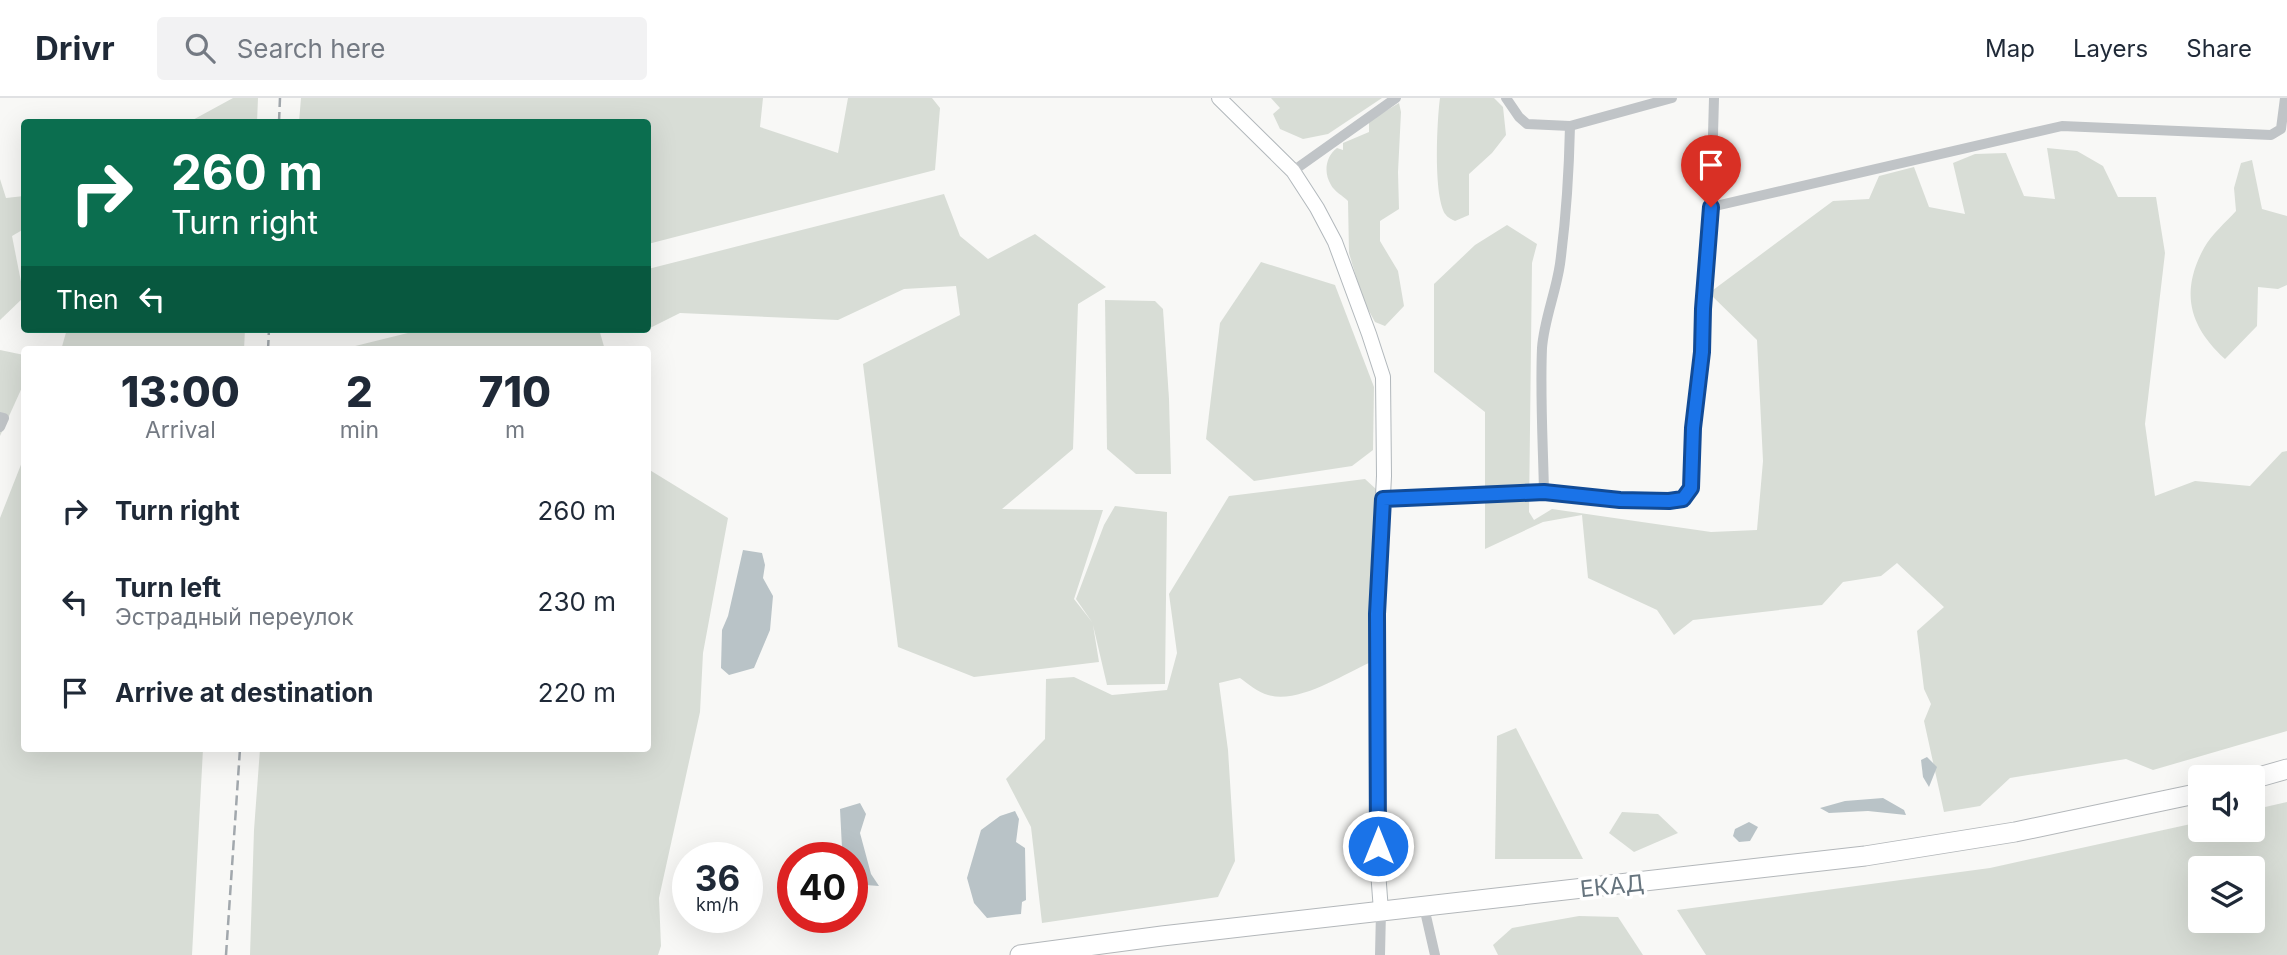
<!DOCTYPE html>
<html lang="en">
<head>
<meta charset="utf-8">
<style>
  :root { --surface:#fff; --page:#f2f2f3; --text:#1f2937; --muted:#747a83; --line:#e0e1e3 }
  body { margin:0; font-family:Inter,sans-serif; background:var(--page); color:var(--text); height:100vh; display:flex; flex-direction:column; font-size:26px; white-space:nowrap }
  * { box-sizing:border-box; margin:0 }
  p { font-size:23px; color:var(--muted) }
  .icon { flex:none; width:38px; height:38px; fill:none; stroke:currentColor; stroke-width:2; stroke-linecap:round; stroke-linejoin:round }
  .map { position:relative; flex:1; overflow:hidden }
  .sheet { position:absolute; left:21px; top:248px; width:630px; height:406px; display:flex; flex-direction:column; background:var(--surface); border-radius:7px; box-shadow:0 7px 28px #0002 }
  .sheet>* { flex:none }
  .hud { position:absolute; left:21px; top:21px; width:630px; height:214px; border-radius:7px; box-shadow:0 7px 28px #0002; background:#0b6e4f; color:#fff; overflow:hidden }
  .controls { position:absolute; left:2188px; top:667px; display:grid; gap:14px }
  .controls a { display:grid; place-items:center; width:77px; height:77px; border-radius:7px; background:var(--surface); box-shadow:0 7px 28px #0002; font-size:35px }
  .speed { position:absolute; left:672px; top:744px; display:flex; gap:14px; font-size:35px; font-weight:700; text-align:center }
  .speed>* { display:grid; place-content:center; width:91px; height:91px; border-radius:50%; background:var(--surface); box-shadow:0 7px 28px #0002; line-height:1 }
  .speed small { font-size:18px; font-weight:400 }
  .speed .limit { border:10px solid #d22; background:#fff; color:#111 }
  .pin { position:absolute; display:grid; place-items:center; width:60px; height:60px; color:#fff; margin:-72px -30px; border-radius:50% 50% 50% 0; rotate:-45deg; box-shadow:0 0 7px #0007 }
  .pin .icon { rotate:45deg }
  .me { position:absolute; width:77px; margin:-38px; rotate:0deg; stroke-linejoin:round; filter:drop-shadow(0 0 5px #0008) }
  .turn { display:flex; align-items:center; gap:24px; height:147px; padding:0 35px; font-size:32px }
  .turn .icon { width:91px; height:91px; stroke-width:2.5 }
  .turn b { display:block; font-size:49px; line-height:60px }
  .then { display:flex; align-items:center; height:66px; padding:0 35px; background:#0003; gap:14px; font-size:26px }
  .eta { display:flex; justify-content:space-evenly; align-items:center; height:119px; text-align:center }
  .eta b { font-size:42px; font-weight:800; line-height:49px }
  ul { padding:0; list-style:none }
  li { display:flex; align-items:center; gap:21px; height:91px; padding:0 35px }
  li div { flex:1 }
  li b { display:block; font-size:26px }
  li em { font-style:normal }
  header { display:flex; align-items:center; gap:42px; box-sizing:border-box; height:98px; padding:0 35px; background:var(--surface); border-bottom:2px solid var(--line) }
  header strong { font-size:33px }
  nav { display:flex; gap:38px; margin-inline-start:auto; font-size:24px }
  .search { width:490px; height:63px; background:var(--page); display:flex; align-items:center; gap:18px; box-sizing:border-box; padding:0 24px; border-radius:7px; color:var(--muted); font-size:26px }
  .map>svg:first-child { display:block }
  .green { fill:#d8ddd6; fill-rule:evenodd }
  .water { fill:#b9c3c7 }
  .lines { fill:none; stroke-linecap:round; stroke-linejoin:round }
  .secondary-casing { stroke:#b2b8bc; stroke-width:16 }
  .highway-casing { stroke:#b3b7ba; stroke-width:21 }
  .street { stroke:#c0c4c7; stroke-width:10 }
  .secondary { stroke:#fff; stroke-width:14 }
  .highway { stroke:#fff; stroke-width:19 }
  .rail { stroke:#a2a8ad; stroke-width:2.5; stroke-dasharray:10 5; stroke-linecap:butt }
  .route-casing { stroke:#114b97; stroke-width:18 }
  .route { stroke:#1a73e8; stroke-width:12 }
  .labels { text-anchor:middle; stroke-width:7; stroke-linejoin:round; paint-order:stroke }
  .street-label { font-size:23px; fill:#66747e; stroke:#fff }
</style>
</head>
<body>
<header>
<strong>Drivr</strong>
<div class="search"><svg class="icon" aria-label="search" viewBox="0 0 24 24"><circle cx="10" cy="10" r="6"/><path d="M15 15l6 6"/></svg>Search here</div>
<nav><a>Map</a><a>Layers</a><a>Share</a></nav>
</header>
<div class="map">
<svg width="2287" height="857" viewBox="0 0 2287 857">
  <rect width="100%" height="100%" fill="#f8f8f6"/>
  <!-- green -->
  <g class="green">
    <path d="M233,0H258L257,24H189Z"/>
    <path d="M301,0H763L760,29L838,55L848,0H932L940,10L935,72L648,146V24H299Z"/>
    <path d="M1271,0H1382L1328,36L1303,41L1280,31L1273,16L1280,10Z"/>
    <path d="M1440,0H1494L1503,9L1506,37L1492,55L1469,76V117L1455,123C1453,122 1447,119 1446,117C1433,100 1437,22 1440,0Z"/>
    <path d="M1399,5L1401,14L1398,74L1399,111L1380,123V143L1398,173L1404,208L1385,228L1375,224L1363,202L1349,155L1348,103C1343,98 1334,93 1331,87C1323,74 1326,58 1337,50L1343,52V45L1369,34V23Z"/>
    <path d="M2047,50L2077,53L2103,68L2118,99H2156L2165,155L2145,326L2155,398L2195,383L2250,388L2282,354L2287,353V633L2153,672L2126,661L2010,680L1980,708L1944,714L1924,623L1931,606L1924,591L1917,533L1944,509L1897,465L1881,478L1843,484L1822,507L1693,522L1674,537L1657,512L1588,480L1582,417L1543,424L1485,451V314L1434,274V186L1475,147L1507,127L1537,146L1532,165L1529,414L1534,422L1552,411L1711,434L1757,432L1763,363L1757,242L1709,195L1833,103L1869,101L1879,78L1914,69L1929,109L1965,116L1953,65L1975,56L2006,55L2024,98L2055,101Z"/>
    <path d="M2252,62L2262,111L2287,118V187L2278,191L2258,189L2257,228L2225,261C2189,228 2180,194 2204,150C2212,136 2226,124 2236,113L2234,90L2241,65Z"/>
    <path d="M0,81L6,100L24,98V131L12,138L24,199L0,222Z"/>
    <path d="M944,96L960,138L988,161L1035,136L1106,189L1078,206L1073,351L1002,411L1103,412L1074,501L1092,524L1076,501L1104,427L1115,408L1167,414L1165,586L1107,587L1093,527L1099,564L974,579L898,549L863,266L960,217L956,188L904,191L838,222L680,215L644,233L643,231H648V171Z"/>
    <path d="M1261,164L1335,187L1374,289L1373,352L1352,368L1254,383L1206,341L1220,225Z"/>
    <path d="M1105,202L1155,203L1163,211L1169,301L1171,376H1136L1107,351Z"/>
    <path d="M67,231H245L244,252H61Z"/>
    <path d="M424,231H599L605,252H339Z"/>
    <path d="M0,252L24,257V285L0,338Z"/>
    <path d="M24,359V651H203L192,857H0V420Z"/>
    <path d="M648,371L728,420L703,555L700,614L659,800L661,848L658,857H250L254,732L260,651H648Z"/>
    <path d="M1365,381L1377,392L1371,564C1342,577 1299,606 1268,597C1258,594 1248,586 1240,580L1219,585L1228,652L1235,763L1218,799L1042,825L1031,729L1006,681L1045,641L1046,581L1074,579L1112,597L1167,592L1177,555L1169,496L1229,398Z"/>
    <path d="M1516,630L1583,761H1495L1497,638Z"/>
    <path d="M2287,704V857H1706L1677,812L1990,770L2200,724V732H2252V712ZM2200,770H2252V822H2200Z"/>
    <path d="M1622,714L1658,716L1678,735L1634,754L1609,735Z"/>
    <path d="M1579,818L1618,819L1643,857H1498L1493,847L1512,830Z"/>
  </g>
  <!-- water -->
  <g class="water">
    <path d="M743,452L762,455L765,467L763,480L773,498L770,532L754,570L729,577L721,570L722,532L728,518Z"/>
    <path d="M1927,659L1937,669L1929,689L1923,679L1921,662Z"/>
    <path d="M1883,700L1904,712L1906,717L1868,713L1829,715L1820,710L1845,703Z"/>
    <path d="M860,705L866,716L860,735L871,776L879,788L852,786V760L845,759L842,750L840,711Z"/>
    <path d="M1015,713L1019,721L1016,744L1025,750L1026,802L1022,804L1021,816L987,820L974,805L967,780L981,732L1000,718Z"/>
    <path d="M1749,724L1758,729L1750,743L1739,744L1733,738L1735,731Z"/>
  </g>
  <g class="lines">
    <!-- secondary casing -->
    <g class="secondary-casing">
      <path id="secondary" d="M1219,0L1293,73L1317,110L1335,144L1369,236L1383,279L1384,378L1377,516L1378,773L1381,813"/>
    </g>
    <!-- highway casing -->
    <g class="highway-casing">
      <g id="highway">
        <path d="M2252,681L2287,671"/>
        <path d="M1020,857L1162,838L1865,758L2015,734L2200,695"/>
      </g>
    </g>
    <!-- street -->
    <g class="street">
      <path d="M1506,0L1519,19L1527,26L1570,28L1672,0"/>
      <path d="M1714,0L1711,109L2062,28L2271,37L2281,31L2285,0"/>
      <path d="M1293,73L1396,0"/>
      <path d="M0,319L4,320L0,329"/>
      <path d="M1544,394C1543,346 1540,298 1542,250C1544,222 1556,194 1560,166C1566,121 1569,74 1570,28"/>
      <path d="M1383,401L1544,394L1620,402L1669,403L1683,402L1691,390L1693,330L1702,254L1703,211L1711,109"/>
      <path d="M1424,809L1435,857"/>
      <path d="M1380,857L1381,813"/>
    </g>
    <!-- secondary -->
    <use href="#secondary" class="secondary"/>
    <!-- highway -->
    <use href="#highway" class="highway"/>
    <!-- rail -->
    <g class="rail">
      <path d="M279,24L280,0"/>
      <path d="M268,252L269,231"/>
      <path d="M226,857L240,651"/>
    </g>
  </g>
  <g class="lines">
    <!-- route casing -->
    <g class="route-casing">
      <path id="route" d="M1378,748L1377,516L1383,401L1544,394L1620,402L1669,403L1683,401L1691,390L1693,330L1702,254L1703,211L1711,109"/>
    </g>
    <!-- route -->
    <use href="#route" class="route"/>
  </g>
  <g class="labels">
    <!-- street labels -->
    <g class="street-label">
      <text transform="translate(1612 788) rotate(-6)" y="8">ЕКАД</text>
    </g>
  </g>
</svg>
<div class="controls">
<a><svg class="icon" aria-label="sound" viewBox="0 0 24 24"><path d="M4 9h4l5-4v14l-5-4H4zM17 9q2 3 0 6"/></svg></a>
<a><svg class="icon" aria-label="layers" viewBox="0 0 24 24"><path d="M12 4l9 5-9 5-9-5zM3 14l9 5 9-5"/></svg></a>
</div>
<div class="speed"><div>36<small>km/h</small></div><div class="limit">40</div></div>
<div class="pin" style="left:1711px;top:109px;background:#d93025"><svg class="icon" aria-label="arrive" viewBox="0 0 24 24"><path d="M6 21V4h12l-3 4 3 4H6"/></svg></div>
<svg class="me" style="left:1378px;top:748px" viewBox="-20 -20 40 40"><circle r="17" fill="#1a73e8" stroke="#fff" stroke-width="3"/><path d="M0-11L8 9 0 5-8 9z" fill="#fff"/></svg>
<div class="hud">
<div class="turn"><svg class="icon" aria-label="right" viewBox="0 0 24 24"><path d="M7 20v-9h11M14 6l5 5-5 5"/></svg><div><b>260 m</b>Turn right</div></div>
<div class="then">Then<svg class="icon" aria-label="left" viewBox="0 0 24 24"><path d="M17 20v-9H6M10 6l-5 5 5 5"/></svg></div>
</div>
<section class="sheet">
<div class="eta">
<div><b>13:00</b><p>Arrival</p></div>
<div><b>2</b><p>min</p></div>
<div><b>710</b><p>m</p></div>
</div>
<ul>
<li><svg class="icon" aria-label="right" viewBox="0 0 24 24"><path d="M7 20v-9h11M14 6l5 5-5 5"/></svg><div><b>Turn right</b></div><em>260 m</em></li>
<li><svg class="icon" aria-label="left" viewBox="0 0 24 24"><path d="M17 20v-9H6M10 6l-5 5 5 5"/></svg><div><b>Turn left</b><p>Эстрадный переулок</p></div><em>230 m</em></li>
<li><svg class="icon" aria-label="arrive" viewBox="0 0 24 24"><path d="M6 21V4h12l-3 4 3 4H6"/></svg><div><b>Arrive at destination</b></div><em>220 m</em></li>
</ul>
</section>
</div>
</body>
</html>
